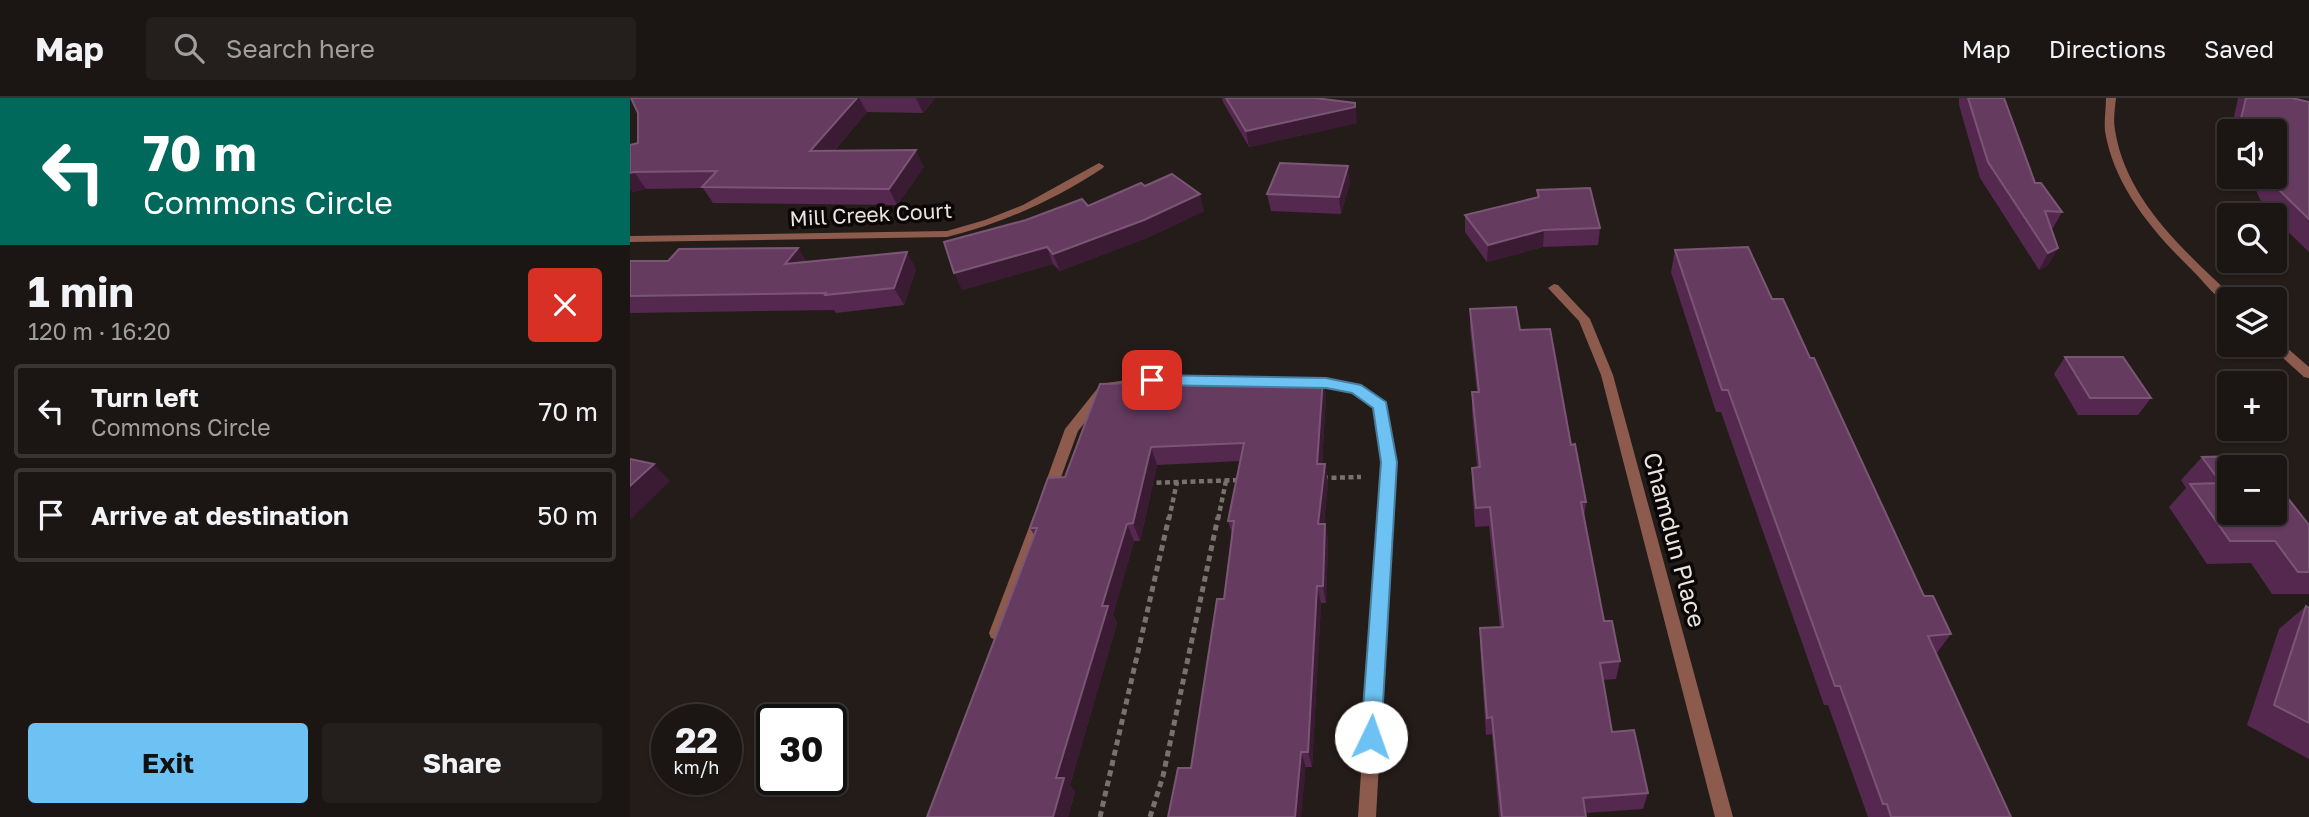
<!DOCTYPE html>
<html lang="en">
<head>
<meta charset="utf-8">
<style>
  :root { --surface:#1b1513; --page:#241e1c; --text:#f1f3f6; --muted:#a09fa0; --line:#393433; --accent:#6dc2f3 }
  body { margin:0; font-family:"Golos Text",sans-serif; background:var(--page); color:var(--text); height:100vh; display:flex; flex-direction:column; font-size:26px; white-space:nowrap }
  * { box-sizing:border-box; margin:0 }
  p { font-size:23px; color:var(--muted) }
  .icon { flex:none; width:38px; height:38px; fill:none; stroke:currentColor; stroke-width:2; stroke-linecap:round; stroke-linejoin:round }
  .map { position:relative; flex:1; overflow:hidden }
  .panel { display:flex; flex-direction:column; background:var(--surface); width:630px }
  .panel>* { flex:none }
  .top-card { background:#00695c; color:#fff; overflow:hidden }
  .controls { position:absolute; left:1587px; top:21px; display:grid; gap:14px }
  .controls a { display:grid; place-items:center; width:70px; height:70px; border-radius:7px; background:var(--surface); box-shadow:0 2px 5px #0004,0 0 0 2px var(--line); font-size:35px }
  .speed { position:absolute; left:21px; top:606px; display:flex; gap:14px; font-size:35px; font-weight:700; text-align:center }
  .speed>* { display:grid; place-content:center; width:91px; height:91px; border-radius:50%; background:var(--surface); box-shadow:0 2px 5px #0004,0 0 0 2px var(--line); line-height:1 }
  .speed small { font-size:18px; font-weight:400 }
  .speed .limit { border:4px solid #111; border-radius:10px; background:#fff; color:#111 }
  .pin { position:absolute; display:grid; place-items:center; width:60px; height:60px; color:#fff; margin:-30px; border-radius:14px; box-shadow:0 4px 10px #0006 }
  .me { position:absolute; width:77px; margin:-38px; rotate:3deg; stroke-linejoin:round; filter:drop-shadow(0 0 5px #0008) }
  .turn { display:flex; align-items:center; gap:24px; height:147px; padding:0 28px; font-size:32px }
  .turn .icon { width:91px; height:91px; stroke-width:2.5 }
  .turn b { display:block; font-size:49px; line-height:60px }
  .round { display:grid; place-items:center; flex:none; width:74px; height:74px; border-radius:7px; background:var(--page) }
  .overview { display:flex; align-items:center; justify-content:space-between; height:119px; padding:0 28px }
  h1 { font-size:42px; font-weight:700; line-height:52px }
  .cta { display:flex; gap:14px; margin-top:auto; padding:14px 28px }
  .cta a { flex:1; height:80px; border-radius:7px; background:var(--accent); color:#111; font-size:28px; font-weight:700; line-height:80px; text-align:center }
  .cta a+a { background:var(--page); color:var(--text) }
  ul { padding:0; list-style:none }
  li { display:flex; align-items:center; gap:21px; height:94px; margin:0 14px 10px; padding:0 14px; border:4px solid var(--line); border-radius:7px }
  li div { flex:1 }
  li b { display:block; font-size:26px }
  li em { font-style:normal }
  header { display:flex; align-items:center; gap:42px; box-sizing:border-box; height:98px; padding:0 35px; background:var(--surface); border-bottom:2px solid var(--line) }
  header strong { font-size:33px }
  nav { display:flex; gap:38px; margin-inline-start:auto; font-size:24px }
  .search { width:490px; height:63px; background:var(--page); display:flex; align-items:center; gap:18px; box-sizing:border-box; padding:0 24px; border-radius:7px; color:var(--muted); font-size:26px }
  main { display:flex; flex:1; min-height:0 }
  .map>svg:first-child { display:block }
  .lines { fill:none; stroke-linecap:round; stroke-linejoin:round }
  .path-far1 { stroke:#78716e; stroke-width:4.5; stroke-dasharray:5 3.5; stroke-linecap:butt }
  .path { stroke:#78716e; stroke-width:5; stroke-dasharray:6 4.5; stroke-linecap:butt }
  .minor { fill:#8c5b4e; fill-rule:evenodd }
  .wall { fill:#552850 }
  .shaded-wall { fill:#3b1b33 }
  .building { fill:#653c60; stroke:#7a5674; stroke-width:2 }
  .route { fill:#6dc2f3; stroke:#477e9e; stroke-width:2 }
  .labels { text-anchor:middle; stroke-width:7; stroke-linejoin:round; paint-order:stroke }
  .far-street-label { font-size:21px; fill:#e9e3e1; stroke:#0b0706 }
  .street-label { font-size:24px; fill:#e9e3e1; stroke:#0b0706 }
</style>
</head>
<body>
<header>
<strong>Map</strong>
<div class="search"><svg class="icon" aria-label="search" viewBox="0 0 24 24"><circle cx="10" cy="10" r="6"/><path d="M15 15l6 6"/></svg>Search here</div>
<nav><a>Map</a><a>Directions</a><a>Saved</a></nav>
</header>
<main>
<section class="panel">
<div class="top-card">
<div class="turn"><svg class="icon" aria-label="left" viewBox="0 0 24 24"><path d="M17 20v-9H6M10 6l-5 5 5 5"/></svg><div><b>70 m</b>Commons Circle</div></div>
</div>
<div class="overview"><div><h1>1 min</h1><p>120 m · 16:20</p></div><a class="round" style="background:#d93025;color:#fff"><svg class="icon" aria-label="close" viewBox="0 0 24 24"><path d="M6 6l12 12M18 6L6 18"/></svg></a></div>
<ul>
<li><svg class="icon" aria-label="left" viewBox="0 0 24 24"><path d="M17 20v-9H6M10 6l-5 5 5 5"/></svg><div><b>Turn left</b><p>Commons Circle</p></div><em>70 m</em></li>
<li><svg class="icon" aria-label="arrive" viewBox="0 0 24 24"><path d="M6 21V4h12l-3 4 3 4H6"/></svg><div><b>Arrive at destination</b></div><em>50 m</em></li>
</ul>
<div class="cta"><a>Exit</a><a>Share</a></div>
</section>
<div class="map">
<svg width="1679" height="719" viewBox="0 0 1679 719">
  <rect width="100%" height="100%" fill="#241c19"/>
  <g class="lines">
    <!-- path-far1 -->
    <g class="path-far1">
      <path d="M693,380L731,379"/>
      <path d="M518,385L611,382"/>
      <path d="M539,421L547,384"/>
      <path d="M588,421L596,383"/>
    </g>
    <!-- path -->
    <g class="path">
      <path d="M470,719L539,419"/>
      <path d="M520,719L533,678L588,419"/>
    </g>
    <!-- minor -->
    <g class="minor">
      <path d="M1476,0H1486C1485,10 1483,22 1485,32C1496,103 1556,154 1604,200L1600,201V207C1586,201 1574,184 1564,174C1524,135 1484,89 1475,33C1474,22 1476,11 1476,0Z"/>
      <path d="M469,65L474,68L473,70C424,102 374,125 317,139L0,144V138L317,133L355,122L393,107Z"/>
      <path d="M924,186L928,187L960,221L983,277L1103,719H1085L971,277L949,223L918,190Z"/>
      <path d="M1645,242L1649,243L1679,269V280L1674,279L1641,249L1639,247H1645Z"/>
      <path d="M522,278L611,279L617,283L611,287L522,286L480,293L448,333L423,401H413L411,397L435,331L471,286Z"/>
      <path d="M677,280L731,288L755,305L766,364L746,719H728L752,364L744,310L723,295L672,287L671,284Z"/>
      <path d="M410,413L415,415L417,419L375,535L373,540L367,542L361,540L359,535L403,419L405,415Z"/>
    </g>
  </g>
  <!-- wall -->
  <g class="wall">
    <path d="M1,0H305L293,15L237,14L204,53L294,69L267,107L83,105L73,90L16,91L3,94L0,90L8,45V15Z"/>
    <path d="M592,0H685L727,25L619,49L593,4Z"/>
    <path d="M1329,0H1374L1405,85L1432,114L1423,130H1421L1428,150L1418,167L1409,172L1350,80L1329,7Z"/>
    <path d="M1608,0H1662L1679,4V154L1645,121V117H1641L1634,110L1620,79H1645V33H1601Z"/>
    <path d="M720,84L711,116L641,113L637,96Z"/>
    <path d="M907,92L970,130L968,147L913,149L857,164L835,134V117L907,99Z"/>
    <path d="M458,108L574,113L519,139L430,173L423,166L332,192Z"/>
    <path d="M1045,152L1142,201L1180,260L1294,498L1321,536L1306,556L1381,719H1238L1198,607H1194L1091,314H1086L1041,174Z"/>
    <path d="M0,163L177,164L286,171L274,207L206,215L204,212L0,215Z"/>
    <path d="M840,211L890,232L941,347L956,404L954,420L974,523L990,563L986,581L973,582L982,634L1018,695L1013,711L955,715L956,719H869L862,636L856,637L850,548V530L870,529L859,428L845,429L842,389V370L847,369L842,314V294H847L840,231Z"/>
    <path d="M1435,259L1521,300L1508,317H1448L1424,276Z"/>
    <path d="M693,280L696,298L692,366H695L698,384L694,426H695L698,443L696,505H691L682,669L561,670L594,501L602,436L598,423L610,363L527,367L510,443H504L483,517L487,525L440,687L445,694L438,719L404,437L400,430L435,379Z"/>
    <path d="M1572,359L1600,369L1679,427V496H1642L1621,465L1577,466L1539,409L1556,390L1551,382Z"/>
    <path d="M1676,508L1679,510V661L1617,627L1649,531Z"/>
  </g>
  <!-- shaded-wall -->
  <g class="shaded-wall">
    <path d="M227,0H229L237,14L190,69L180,53Z"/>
    <path d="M286,0H305L293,15Z"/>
    <path d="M725,5L727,25L619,49L616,33Z"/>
    <path d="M286,52L294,69L267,107L259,91Z"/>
    <path d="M718,68L720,84L711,116L709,99Z"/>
    <path d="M4,74L16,91L3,94L0,90V75Z"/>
    <path d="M570,96L574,113L519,139L430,173L423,156Z"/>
    <path d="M914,132L913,149L857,164L858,147Z"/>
    <path d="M417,149L423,166L332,192L324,175Z"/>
    <path d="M168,150L179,167L155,166Z"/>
    <path d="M1428,150L1418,167L1409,172L1418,155Z"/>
    <path d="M277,154L286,171L274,207L264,190Z"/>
    <path d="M693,280L696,298L691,384L687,366Z"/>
    <path d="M521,349L527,367L510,443L503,425Z"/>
    <path d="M24,366L40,383L0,422V388Z"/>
    <path d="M695,366L698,384L692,444L688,426Z"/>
    <path d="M497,426L504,443L483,517L487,525L440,687L445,694L438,719H423L426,680L472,508Z"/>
    <path d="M695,426L698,443L696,505L693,488Z"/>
    <path d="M687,488L691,505L682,669L678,654Z"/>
    <path d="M671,654L676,669L671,719H665Z"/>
  </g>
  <!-- building -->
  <g class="building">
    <path d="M1,0H227L180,53L286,52L259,91L72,89L87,73L4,74L0,75V47L8,45V15Z"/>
    <path d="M596,0H685L725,5V9L616,33Z"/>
    <path d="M1338,0H1374L1405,85H1411L1432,114L1415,113L1428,150L1418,155L1358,64Z"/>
    <path d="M1616,0H1662L1679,4V121L1648,91L1642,79H1645V33H1620L1616,24L1609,29Z"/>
    <path d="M650,65L718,68L709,99L637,96Z"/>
    <path d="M542,76L570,96L514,122L423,156L417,149L324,175L314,144L396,122L452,101L458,108L511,85L515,88Z"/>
    <path d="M960,90L970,130L914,132L858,147L835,117L909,99L907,92Z"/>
    <path d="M1118,149L1142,201H1153L1180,260H1184L1294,498H1303L1321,536L1298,538L1381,719H1261L1257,706H1253L1210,588H1205L1098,292H1092L1045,152Z"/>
    <path d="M168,150L155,166L277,154L264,190L195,197L196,195L0,198V163H38L49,151Z"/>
    <path d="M886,209L890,232L920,231L941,347L945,346L956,404H951L974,523H982L990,563L970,565L982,634L1004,632L1018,695L953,700L956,719H872L862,619L857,620L850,530L873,529L860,409L846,410L842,370L850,369L842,294H849L840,211Z"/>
    <path d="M1435,259H1493L1521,300H1460Z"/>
    <path d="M693,280L687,366H695L688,426H695L693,488H687L678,654H671L665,719H538L548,670H561L587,501H594L604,423H598L614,345L521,349L503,425L497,426L472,508H478L426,680H434L423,719H297L407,430H400L418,380L435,379L470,286Z"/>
    <path d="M1612,358L1621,369H1600V415H1645V389H1649L1679,427V474H1668L1645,443H1600L1560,386L1591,385L1572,359Z"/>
    <path d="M0,361L24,366L0,388Z"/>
    <path d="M1676,508L1679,510V625L1644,607Z"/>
  </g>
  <!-- route -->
  <path class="route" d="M522,277L696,280L731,287L756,304L767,364L751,639L748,645L741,648L734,645L731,639L751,364L743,310L722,295L696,290L522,287L515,282Z"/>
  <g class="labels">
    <!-- far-street labels -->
    <g class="far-street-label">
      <text transform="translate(241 117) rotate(-3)" y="7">Mill Creek Court</text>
    </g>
    <!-- street labels -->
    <g class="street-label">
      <text transform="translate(1044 442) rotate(75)" y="8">Chamdun Place</text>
    </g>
  </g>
</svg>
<div class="controls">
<a><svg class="icon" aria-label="sound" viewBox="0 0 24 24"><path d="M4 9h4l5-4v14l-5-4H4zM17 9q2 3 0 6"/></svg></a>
<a><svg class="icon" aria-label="search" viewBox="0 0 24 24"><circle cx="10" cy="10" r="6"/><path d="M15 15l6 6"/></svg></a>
<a><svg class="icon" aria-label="layers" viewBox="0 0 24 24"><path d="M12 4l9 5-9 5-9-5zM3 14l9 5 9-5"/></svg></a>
<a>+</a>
<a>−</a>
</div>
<div class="speed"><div>22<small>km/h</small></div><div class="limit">30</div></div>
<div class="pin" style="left:522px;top:282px;background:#d93025"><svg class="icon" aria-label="arrive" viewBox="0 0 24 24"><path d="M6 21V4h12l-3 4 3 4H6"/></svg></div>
<svg class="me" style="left:741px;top:639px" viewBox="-20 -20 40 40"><circle r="19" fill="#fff"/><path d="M0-13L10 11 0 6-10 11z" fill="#6dc2f3"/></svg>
</div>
</main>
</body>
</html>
